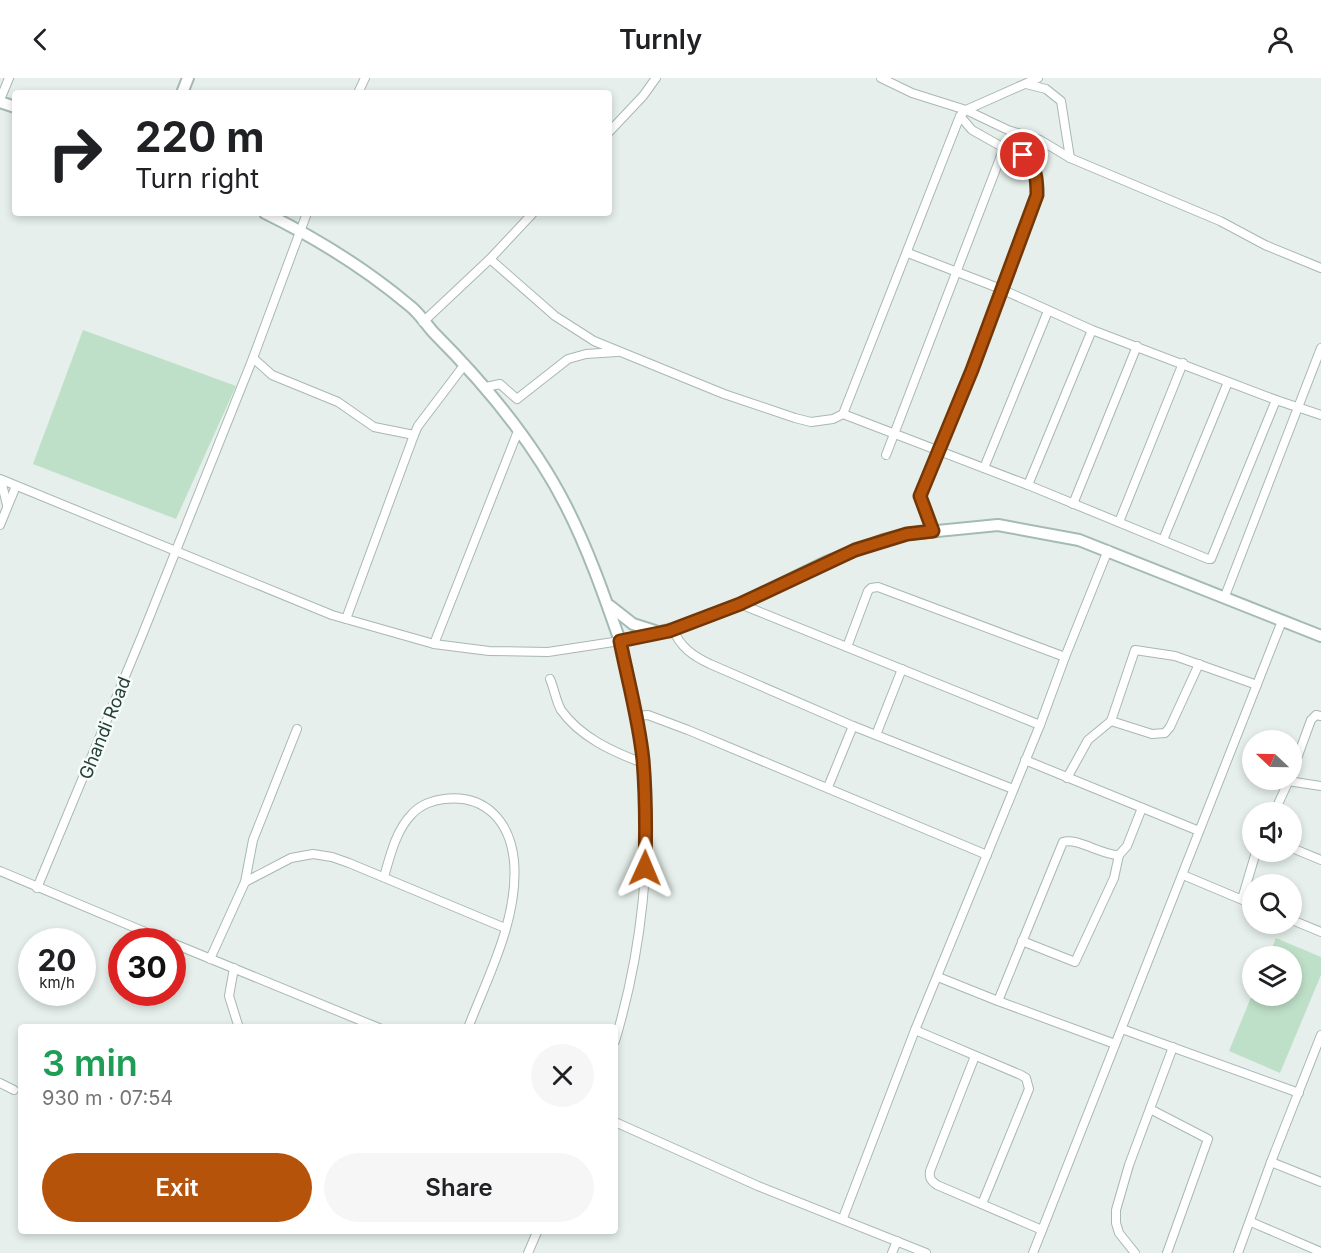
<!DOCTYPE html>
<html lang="en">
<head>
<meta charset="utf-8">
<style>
  :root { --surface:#fff; --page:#f6f6f6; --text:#202124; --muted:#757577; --accent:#b45309 }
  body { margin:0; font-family:Inter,sans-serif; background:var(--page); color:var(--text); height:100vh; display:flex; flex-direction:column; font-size:22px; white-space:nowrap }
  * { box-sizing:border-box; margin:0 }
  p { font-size:20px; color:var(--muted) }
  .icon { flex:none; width:33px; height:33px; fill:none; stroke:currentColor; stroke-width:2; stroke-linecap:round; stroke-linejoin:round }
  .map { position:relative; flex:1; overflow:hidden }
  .side { position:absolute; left:18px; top:946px; width:600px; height:210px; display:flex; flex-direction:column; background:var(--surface); border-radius:6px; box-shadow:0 3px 9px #0003 }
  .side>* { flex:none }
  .guide { position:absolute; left:12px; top:12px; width:600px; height:126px; border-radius:6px; box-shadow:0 3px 9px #0003; background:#fff; color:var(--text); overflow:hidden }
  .needle { width:39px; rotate:292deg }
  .controls { position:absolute; left:1242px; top:652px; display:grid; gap:12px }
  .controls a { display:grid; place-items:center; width:60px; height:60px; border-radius:50%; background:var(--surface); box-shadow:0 3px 9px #0003; font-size:30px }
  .speed { position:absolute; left:18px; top:850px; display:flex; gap:12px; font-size:30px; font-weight:700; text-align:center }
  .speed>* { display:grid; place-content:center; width:78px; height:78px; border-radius:50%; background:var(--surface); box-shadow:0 3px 9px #0003; line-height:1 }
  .speed small { font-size:15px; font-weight:400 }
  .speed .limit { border:9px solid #d22; background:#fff; color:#111 }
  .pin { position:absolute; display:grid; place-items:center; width:51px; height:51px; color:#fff; margin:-26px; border:3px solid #fff; border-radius:50%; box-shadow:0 2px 6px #0007 }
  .me { position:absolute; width:66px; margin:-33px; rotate:1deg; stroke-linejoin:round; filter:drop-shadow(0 0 4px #0008) }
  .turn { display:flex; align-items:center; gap:21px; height:126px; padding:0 24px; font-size:27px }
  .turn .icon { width:78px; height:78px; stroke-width:2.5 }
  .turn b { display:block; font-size:42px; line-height:51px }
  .round { display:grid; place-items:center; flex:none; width:63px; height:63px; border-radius:32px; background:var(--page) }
  .headline { display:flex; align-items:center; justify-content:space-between; height:102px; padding:0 24px }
  h1 { font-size:36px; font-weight:600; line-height:45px; color:#1e9e55 }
  .cta { display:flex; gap:12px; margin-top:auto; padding:12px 24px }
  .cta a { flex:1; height:69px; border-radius:36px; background:var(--accent); color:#fff; font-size:24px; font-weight:600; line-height:69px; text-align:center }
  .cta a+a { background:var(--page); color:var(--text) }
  header { display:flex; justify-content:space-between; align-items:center; height:78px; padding:0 24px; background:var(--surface); font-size:27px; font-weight:600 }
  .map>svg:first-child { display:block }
  .green { fill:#bfe0c8 }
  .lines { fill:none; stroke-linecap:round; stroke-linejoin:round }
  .minor-casing { stroke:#a8b8b2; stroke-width:10 }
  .tertiary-casing { stroke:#a8b8b2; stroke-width:14 }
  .secondary-casing { stroke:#a4bbb3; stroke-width:14 }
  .minor { stroke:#fff; stroke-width:8 }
  .tertiary { stroke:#fff; stroke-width:10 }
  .secondary { stroke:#fff; stroke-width:10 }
  .route-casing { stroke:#753606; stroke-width:15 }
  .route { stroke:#b45309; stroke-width:10 }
  .labels { text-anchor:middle; stroke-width:5; stroke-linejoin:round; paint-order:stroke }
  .street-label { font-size:18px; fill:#24423a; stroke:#f7fbf9 }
</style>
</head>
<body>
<header><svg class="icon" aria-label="back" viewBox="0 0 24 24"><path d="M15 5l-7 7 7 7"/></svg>Turnly<svg class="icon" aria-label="person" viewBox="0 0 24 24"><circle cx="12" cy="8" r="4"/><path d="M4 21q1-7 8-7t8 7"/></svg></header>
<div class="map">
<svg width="1321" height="1175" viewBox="0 0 1321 1175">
  <rect width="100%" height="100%" fill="#e6efeb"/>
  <!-- green -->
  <g class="green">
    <path d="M83,252L236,308L176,441L33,386Z"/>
    <path d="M1276,860L1321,879V897L1280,995L1229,973L1252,917L1292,918V879H1268Z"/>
  </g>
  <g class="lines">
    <!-- minor casing -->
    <g class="minor-casing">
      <g id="minor">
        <path d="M881,0L912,15L966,32L1038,0"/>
        <path d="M1026,6L1046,11L1061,23L1070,80"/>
        <path d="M358,15L365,0"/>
        <path d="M0,22L9,0"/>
        <path d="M609,54L643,18L656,0"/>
        <path d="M490,181L555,238L594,263L724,316L795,340L811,344L833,341L843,336L960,38L966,32L1008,52L1040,62L1070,80L1220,143L1265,167L1321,190"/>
        <path d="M423,244L490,181L533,135"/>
        <path d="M253,280L272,297L338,324L374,349L414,357"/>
        <path d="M486,309L500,306L517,321L568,281L586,276L617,274"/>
        <path d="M1276,322L1321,337"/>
        <path d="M843,336L1028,407L1208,481H1211L1276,322L1092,252L1001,211L908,175"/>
        <path d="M886,377L1004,70L972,52L960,38"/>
        <path d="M984,390L1048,233"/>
        <path d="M0,401L332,537L434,566L489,573L548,574L620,563C628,602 638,640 642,679C653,773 642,873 615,963"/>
        <path d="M1,402L7,427"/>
        <path d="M1028,407L1092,252"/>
        <path d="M1073,426L1137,268"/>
        <path d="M1119,444L1183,285"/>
        <path d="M0,447L16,408"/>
        <path d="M933,453L919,418L972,293L1037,117C1036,86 1032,80 1004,70"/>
        <path d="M1163,462L1228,304"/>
        <path d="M1225,518L1321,270"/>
        <path d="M740,526L1040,647"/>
        <path d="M346,541L414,357L418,348L465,286"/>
        <path d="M673,551C680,569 693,578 710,586L853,648L1013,711"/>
        <path d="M434,566L518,353"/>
        <path d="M847,569L868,513L871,510L878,509L1065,579"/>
        <path d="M550,601C554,610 556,623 561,632C580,659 613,674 643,685"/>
        <path d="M636,638L648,637L688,652L987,777"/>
        <path d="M1111,643L1152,656L1165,655L1170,649L1199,586"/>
        <path d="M876,657L902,591"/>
        <path d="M1025,682L1199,753"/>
        <path d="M1292,694L1311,642L1316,637L1321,638"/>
        <path d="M1067,700L1088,662L1111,643L1135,572L1175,578L1257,607"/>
        <path d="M1288,703L1321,708"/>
        <path d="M828,709L853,648"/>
        <path d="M1274,735L1289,702"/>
        <path d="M1292,770L1321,782"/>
        <path d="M0,793L169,864"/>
        <path d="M1183,797L1252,826"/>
        <path d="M384,799C390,778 396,752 412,736C420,727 433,722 444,721C485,716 510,743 514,783C519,840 488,898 468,950"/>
        <path d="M245,804L253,762L297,651"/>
        <path d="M37,810L143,555L253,280L307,135"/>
        <path d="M1242,821L1256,774"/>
        <path d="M1292,842L1321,854"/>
        <path d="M1022,863L1075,884L1114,800L1119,777"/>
        <path d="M172,865L379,950"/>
        <path d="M210,881L245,804L291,780L313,776L332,779L349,785L505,850"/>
        <path d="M234,890L229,918L239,950"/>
        <path d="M938,899L998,923L1115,966"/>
        <path d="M998,923L1063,764C1077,759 1103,778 1119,777L1127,768L1142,730"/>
        <path d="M1122,951L1299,1015"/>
        <path d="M915,952L1021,997L1026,1000L1029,1011L982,1126"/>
        <path d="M975,978L930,1093C929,1100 931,1103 937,1107L1042,1152"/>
        <path d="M0,1005L14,1012"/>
        <path d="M1150,1031L1208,1061L1167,1175"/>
        <path d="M615,1044L758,1108L926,1175"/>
        <path d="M1271,1084L1321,1104"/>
        <path d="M843,1140L915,952L1040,647L1065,579L1108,472"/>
        <path d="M1251,1144L1321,1174"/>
        <path d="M528,1175L537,1154"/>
        <path d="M892,1175L897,1163"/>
        <path d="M1033,1175L1282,543"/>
        <path d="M1135,1175L1119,1155L1116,1145V1132L1129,1087L1173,969"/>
        <path d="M1238,1175L1271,1084L1321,957"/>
      </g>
    </g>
    <!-- tertiary casing -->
    <g class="tertiary-casing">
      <path id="tertiary" d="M182,15L188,0"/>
    </g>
    <!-- secondary casing -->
    <g class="secondary-casing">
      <g id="secondary">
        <path d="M0,24L15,29"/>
        <path d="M265,135C316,160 366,191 410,228C419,235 426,246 434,255C485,306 533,363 566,428C588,471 604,517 620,563L673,551L740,526L826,484L883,462L907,456L998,447L1079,462L1321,558"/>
        <path d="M610,528L633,546L655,553"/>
      </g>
    </g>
    <!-- minor -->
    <use href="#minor" class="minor"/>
    <!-- tertiary -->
    <use href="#tertiary" class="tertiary"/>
    <!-- secondary -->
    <use href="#secondary" class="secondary"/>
  </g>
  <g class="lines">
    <!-- route casing -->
    <g class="route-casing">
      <path id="route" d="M645,790C646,754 646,718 643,682C639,642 628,603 620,563L669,553L740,526L855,472L907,456L933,453L920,418L972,292L1037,117C1037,100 1036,89 1023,77"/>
    </g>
    <!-- route -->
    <use href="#route" class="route"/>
  </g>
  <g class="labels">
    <!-- street labels -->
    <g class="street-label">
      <text transform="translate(105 650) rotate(-68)" y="6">Ghandi Road</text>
    </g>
  </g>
</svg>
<div class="controls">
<a><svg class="needle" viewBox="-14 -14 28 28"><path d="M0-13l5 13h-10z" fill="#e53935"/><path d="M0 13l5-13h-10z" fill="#757577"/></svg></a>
<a><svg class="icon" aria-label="sound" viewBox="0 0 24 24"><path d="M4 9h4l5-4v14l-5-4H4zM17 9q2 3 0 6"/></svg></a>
<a><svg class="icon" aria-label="search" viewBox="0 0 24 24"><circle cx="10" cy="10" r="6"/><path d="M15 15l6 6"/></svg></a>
<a><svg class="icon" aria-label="layers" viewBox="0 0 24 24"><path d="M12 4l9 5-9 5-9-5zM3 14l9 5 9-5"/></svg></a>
</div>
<div class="speed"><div>20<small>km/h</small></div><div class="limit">30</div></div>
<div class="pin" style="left:1023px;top:77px;background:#d93025"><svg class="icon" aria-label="arrive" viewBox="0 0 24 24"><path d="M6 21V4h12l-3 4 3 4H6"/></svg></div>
<svg class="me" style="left:645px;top:790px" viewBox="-20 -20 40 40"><path d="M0-17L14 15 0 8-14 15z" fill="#b45309" stroke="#fff" stroke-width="4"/></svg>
<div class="guide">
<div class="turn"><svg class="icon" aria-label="right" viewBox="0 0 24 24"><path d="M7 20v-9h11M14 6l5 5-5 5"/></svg><div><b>220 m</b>Turn right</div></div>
</div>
<section class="side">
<div class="headline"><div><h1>3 min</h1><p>930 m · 07:54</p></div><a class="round"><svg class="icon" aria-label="close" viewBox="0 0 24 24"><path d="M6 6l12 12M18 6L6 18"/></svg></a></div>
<div class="cta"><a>Exit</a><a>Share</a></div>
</section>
</div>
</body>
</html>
